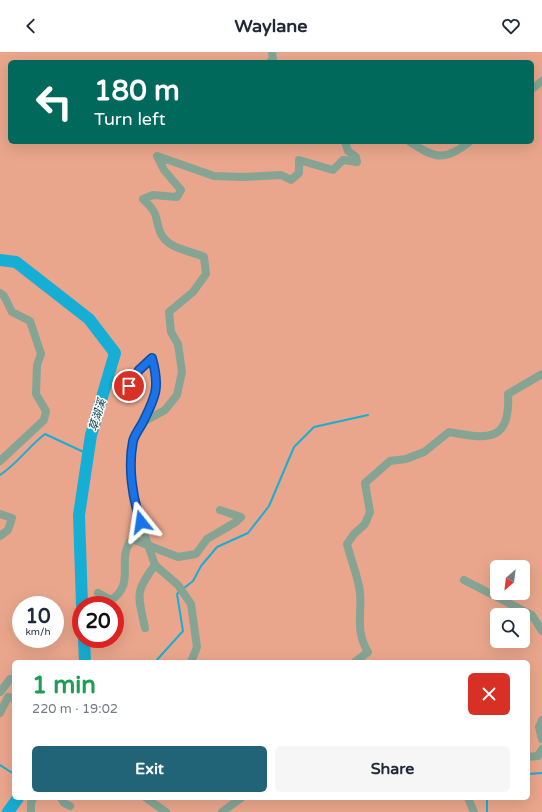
<!DOCTYPE html>
<html lang="en">
<head>
<meta charset="utf-8">
<style>
  :root { --surface:#fff; --page:#f6f6f7; --text:#1f2937; --muted:#747a83; --accent:#226477 }
  body { margin:0; font-family:"Varela Round","Noto Sans TC",sans-serif; background:var(--page); color:var(--text); height:100vh; display:flex; flex-direction:column; font-size:15px; white-space:nowrap }
  * { box-sizing:border-box; margin:0 }
  p { font-size:13px; color:var(--muted) }
  .icon { flex:none; width:22px; height:22px; fill:none; stroke:currentColor; stroke-width:2; stroke-linecap:round; stroke-linejoin:round }
  .map { position:relative; flex:1; overflow:hidden }
  .drawer { position:absolute; left:12px; top:608px; width:518px; height:140px; display:flex; flex-direction:column; background:var(--surface); border-radius:6px; box-shadow:0 4px 16px #0002 }
  .drawer>* { flex:none }
  .top-card { position:absolute; left:8px; top:8px; width:526px; height:84px; border-radius:6px; box-shadow:0 4px 16px #0002; background:#00695c; color:#fff; overflow:hidden }
  .needle { width:26px; rotate:208deg }
  .buttons { position:absolute; left:490px; top:508px; display:grid; gap:8px }
  .buttons a { display:grid; place-items:center; width:40px; height:40px; border-radius:6px; background:var(--surface); box-shadow:0 4px 16px #0002; font-size:20px }
  .speed { position:absolute; left:12px; top:544px; display:flex; gap:8px; font-size:20px; font-weight:700; text-align:center }
  .speed>* { display:grid; place-content:center; width:52px; height:52px; border-radius:50%; background:var(--surface); box-shadow:0 4px 16px #0002; line-height:1 }
  .speed small { font-size:10px; font-weight:400 }
  .speed .limit { border:6px solid #d22; background:#fff; color:#111 }
  .pin { position:absolute; display:grid; place-items:center; width:34px; height:34px; color:#fff; margin:-17px; border:2px solid #fff; border-radius:50%; box-shadow:0 1px 4px #0007 }
  .me { position:absolute; width:44px; margin:-22px; rotate:345deg; stroke-linejoin:round; filter:drop-shadow(0 0 3px #0008) }
  .turn { display:flex; align-items:center; gap:14px; height:84px; padding:0 20px; font-size:18px }
  .turn .icon { width:52px; height:52px; stroke-width:2.5 }
  .turn b { display:block; font-size:28px; line-height:34px }
  .round { display:grid; place-items:center; flex:none; width:42px; height:42px; border-radius:6px; background:var(--page) }
  .summary { display:flex; align-items:center; justify-content:space-between; height:68px; padding:0 20px }
  h1 { font-size:24px; font-weight:800; line-height:30px; color:#1e9e55 }
  .action { display:flex; gap:8px; margin-top:auto; padding:8px 20px }
  .action a { flex:1; height:46px; border-radius:6px; background:var(--accent); color:#fff; font-size:16px; font-weight:800; line-height:46px; text-align:center }
  .action a+a { background:var(--page); color:var(--text) }
  header { display:flex; justify-content:space-between; align-items:center; height:52px; padding:0 20px; background:var(--surface); font-size:18px; font-weight:800 }
  .map>svg:first-child { display:block }
  .green { fill:#e9a68c; fill-rule:evenodd }
  .lines { fill:none; stroke-linecap:round; stroke-linejoin:round }
  .stream { stroke:#17aed5; stroke-width:2 }
  .river { stroke:#17aed5; stroke-width:12 }
  .minor { stroke:#85a493; stroke-width:8 }
  .route-casing { stroke:#114b97; stroke-width:10 }
  .route { stroke:#1a73e8; stroke-width:7 }
  .labels { text-anchor:middle; stroke-width:3; stroke-linejoin:round; paint-order:stroke }
  .water-label { font-size:11px; font-style:italic; fill:#044151; stroke:#fff }
</style>
</head>
<body>
<header><svg class="icon" aria-label="back" viewBox="0 0 24 24"><path d="M15 5l-7 7 7 7"/></svg>Waylane<svg class="icon" aria-label="heart" viewBox="0 0 24 24"><path d="M12 20l-8-8c-3-5 5-10 8-4 3-6 11-1 8 4z"/></svg></header>
<div class="map">
<svg width="542" height="760" viewBox="0 0 542 760">
  <rect width="100%" height="100%" fill="#fbddd2"/>
  <!-- green -->
  <path class="green" d="M0,0H542V760H0ZM10,10H532V90H10ZM497,515H523V541H497ZM21,553H55V587H21ZM81,553H115V587H81ZM497,563H523V589H497ZM14,610H528V746H14Z"/>
  <g class="lines">
    <!-- stream -->
    <g class="stream">
      <path d="M0,423C17,412 29,394 45,382L88,402"/>
      <path d="M184,536L193,529L201,514L217,495L248,481L269,454L294,395L314,375L368,363"/>
      <path d="M155,610L183,579L177,542L180,539"/>
      <path d="M0,713L14,722"/>
      <path d="M528,722L542,721"/>
      <path d="M487,760V746"/>
    </g>
    <!-- river -->
    <g class="river">
      <path d="M0,208L16,210L89,267L115,301L91,383L79,463L82,553"/>
      <path d="M84,587L85,610"/>
      <path d="M8,760L18,746"/>
    </g>
    <!-- minor -->
    <g class="minor">
      <path d="M270,10L273,7L272,0"/>
      <path d="M532,37L542,29"/>
      <path d="M410,90C434,106 445,110 469,90"/>
      <path d="M0,241L4,244L12,260L30,269L41,302L37,313L36,342L46,359L44,368L0,409"/>
      <path d="M125,342L132,326L152,306C161,338 156,341 143,370L165,358L177,343L182,320L178,292L171,280L169,260L193,240L206,222L204,205C191,199 171,197 163,185C158,179 158,172 156,165C155,158 148,152 143,147L153,143L177,145L181,138L164,118L157,104L214,124L243,125L281,123L291,128L299,121V108L333,118L343,108L357,110L356,105L348,99L345,90"/>
      <path d="M143,370L133,387L131,419L136,458L155,513L178,533L191,552L197,595L191,610"/>
      <path d="M0,462L12,466L8,478L0,484"/>
      <path d="M464,528L532,563L542,579"/>
      <path d="M98,541L111,548C137,531 115,508 132,487L178,505L196,502L207,487L236,470L241,465L220,458"/>
      <path d="M145,576C138,543 134,541 155,513"/>
      <path d="M355,610L368,600C355,579 362,563 360,540C358,525 351,508 347,492L354,482L365,472L370,460L365,431L390,409L406,407L424,400L449,380C487,387 511,391 508,342L542,322"/>
      <path d="M0,640L10,627H14"/>
      <path d="M0,661L8,645L14,646"/>
      <path d="M542,668L539,675L542,687"/>
      <path d="M528,705L538,704L542,697"/>
      <path d="M61,746L64,751L70,754"/>
      <path d="M146,746L166,760"/>
      <path d="M468,746L474,760"/>
      <path d="M31,760V751L33,746"/>
      <path d="M222,760L241,746"/>
    </g>
  </g>
  <g class="lines">
    <!-- route casing -->
    <g class="route-casing">
      <path id="route" d="M129,334L139,318L152,306C160,335 156,344 143,370C140,376 135,382 133,389C128,414 132,446 141,470"/>
    </g>
    <!-- route -->
    <use href="#route" class="route"/>
  </g>
  <g class="labels">
    <!-- water labels -->
    <g class="water-label">
      <text transform="translate(97 363) rotate(-73)" y="4">草湖溪</text>
    </g>
  </g>
</svg>
<div class="buttons">
<a><svg class="needle" viewBox="-14 -14 28 28"><path d="M0-13l5 13h-10z" fill="#e53935"/><path d="M0 13l5-13h-10z" fill="#747a83"/></svg></a>
<a><svg class="icon" aria-label="search" viewBox="0 0 24 24"><circle cx="10" cy="10" r="6"/><path d="M15 15l6 6"/></svg></a>
</div>
<div class="speed"><div>10<small>km/h</small></div><div class="limit">20</div></div>
<div class="pin" style="left:129px;top:334px;background:#d93025"><svg class="icon" aria-label="arrive" viewBox="0 0 24 24"><path d="M6 21V4h12l-3 4 3 4H6"/></svg></div>
<svg class="me" style="left:141px;top:470px" viewBox="-20 -20 40 40"><path d="M0-17L14 15 0 8-14 15z" fill="#1a73e8" stroke="#fff" stroke-width="4"/></svg>
<div class="top-card">
<div class="turn"><svg class="icon" aria-label="left" viewBox="0 0 24 24"><path d="M17 20v-9H6M10 6l-5 5 5 5"/></svg><div><b>180 m</b>Turn left</div></div>
</div>
<section class="drawer">
<div class="summary"><div><h1>1 min</h1><p>220 m · 19:02</p></div><a class="round" style="background:#d93025;color:#fff"><svg class="icon" aria-label="close" viewBox="0 0 24 24"><path d="M6 6l12 12M18 6L6 18"/></svg></a></div>
<div class="action"><a>Exit</a><a>Share</a></div>
</section>
</div>
</body>
</html>
